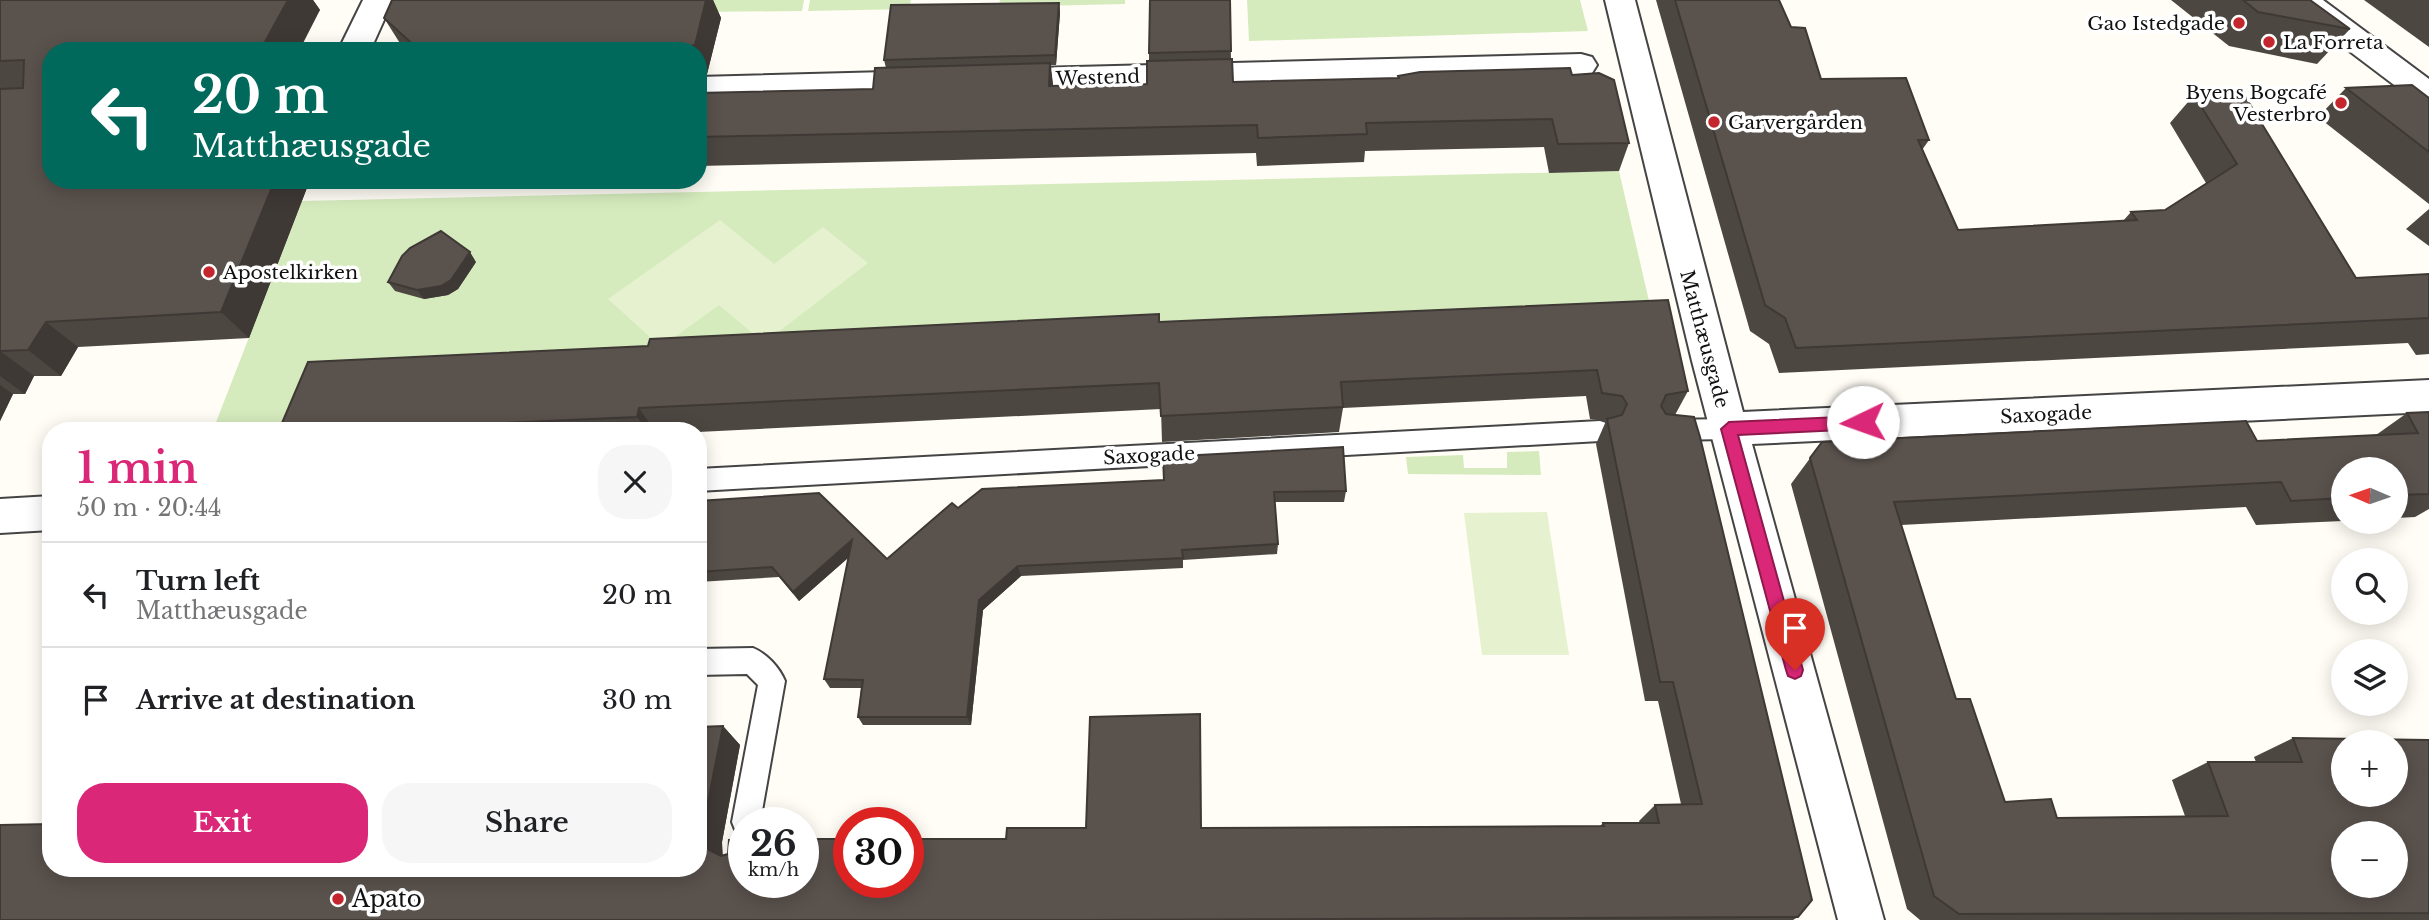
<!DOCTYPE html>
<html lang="en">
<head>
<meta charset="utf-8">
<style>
  :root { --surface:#fff; --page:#f6f6f6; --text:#202124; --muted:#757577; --line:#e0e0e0; --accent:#db2777 }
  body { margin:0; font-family:"Libre Baskerville",serif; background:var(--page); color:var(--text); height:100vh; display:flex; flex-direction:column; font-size:26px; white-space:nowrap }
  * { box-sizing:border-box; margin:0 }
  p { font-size:23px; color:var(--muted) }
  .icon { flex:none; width:38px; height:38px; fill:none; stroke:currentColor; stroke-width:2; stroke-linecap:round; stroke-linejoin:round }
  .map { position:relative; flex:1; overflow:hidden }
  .drawer { position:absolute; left:42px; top:422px; width:665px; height:455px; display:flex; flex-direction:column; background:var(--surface); border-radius:28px; box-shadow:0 4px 18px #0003 }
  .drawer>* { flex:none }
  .banner { position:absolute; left:42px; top:42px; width:665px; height:147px; border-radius:28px; box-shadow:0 4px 18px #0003; background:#00695c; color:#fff; overflow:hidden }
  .needle { width:46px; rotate:272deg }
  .controls { position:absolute; left:2331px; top:457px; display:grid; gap:14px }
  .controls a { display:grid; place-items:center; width:77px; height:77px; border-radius:50%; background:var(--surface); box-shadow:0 4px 18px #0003; font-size:35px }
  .speed { position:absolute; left:728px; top:807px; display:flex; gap:14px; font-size:35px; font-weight:700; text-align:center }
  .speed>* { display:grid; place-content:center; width:91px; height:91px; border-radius:50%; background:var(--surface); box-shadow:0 4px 18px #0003; line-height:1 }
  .speed small { font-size:18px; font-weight:400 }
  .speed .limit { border:10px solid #d22; background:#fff; color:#111 }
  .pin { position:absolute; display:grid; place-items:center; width:60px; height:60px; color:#fff; margin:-72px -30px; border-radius:50% 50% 50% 0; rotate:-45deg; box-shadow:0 0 7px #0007 }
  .pin .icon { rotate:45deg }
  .me { position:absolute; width:77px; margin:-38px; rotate:267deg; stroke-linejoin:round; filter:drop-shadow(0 0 5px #0008) }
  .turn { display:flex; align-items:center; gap:24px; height:147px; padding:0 35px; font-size:32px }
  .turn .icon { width:91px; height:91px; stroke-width:2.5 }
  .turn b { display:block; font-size:49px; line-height:60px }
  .round { display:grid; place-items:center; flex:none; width:74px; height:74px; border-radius:28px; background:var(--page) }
  .head { display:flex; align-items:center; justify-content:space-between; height:119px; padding:0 35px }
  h1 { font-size:42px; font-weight:600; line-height:52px; color:var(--accent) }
  .primary-button { display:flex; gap:14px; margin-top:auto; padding:14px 35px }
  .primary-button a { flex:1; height:80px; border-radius:28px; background:var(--accent); color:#fff; font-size:28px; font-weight:600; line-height:80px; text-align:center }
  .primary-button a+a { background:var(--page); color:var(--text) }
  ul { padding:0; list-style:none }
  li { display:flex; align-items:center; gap:21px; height:105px; padding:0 35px; border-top:2px solid var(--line) }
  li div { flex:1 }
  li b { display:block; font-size:26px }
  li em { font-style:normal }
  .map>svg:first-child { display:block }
  .green { fill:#d5ebbd }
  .pitch { fill:#e6f2cf }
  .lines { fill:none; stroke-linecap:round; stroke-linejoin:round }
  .service-casing { stroke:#444; stroke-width:4 }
  .minor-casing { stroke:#444; stroke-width:4 }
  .tertiary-casing { stroke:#444; stroke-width:4 }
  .service { fill:#fff; fill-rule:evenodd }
  .minor { fill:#fff; fill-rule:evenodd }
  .tertiary { fill:#fff; fill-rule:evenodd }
  .wall { fill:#4d4742 }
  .shaded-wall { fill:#3f3936 }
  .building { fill:#5a524d; stroke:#3f3936; stroke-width:2; fill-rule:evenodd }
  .route { fill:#db2777; stroke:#8e194d; stroke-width:2 }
  .poi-dot { fill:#c4262e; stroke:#fff; stroke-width:2.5 }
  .labels { text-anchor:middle; stroke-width:7; stroke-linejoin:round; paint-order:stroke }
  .poi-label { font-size:19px; fill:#111; stroke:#fff; text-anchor:start }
  .street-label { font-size:19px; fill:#111; stroke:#fff }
  .near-poi-label { font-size:23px; fill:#111; stroke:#fff; text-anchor:start }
</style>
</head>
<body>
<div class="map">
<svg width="2429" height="920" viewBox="0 0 2429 920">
  <rect width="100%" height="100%" fill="#fffdf5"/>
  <!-- green -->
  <g class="green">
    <path d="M702,0H804L802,11L699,12Z"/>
    <path d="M810,0H911L909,9L808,11Z"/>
    <path d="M1000,0H1125V4L999,7Z"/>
    <path d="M1247,0H1580L1588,31L1249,41Z"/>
    <path d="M1619,171L1655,327L317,430H213L302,201Z"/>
    <path d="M1539,451L1541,475L1408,474L1406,457L1463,455L1464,468H1507V452Z"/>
  </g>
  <!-- pitch -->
  <g class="pitch">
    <path d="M720,220L774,264L823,227L868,263L764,343L719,305L661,347L608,299Z"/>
    <path d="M1547,512L1569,655H1482L1464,513Z"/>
  </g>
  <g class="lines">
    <!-- service casing -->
    <g class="service-casing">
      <g id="service">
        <path d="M1729,419L1738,422L1741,429L1738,436L1729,439L1666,440L1657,437L1654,430L1657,423L1666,420Z"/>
        <path d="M1600,421L1609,424L1612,431L1609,438L1600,441L698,491V469Z"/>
        <path d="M753,648C767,654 779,667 785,681L760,822H744V835L736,832L732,822L758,685L747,674L698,675V649Z"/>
      </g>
    </g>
    <!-- minor casing -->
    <g class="minor-casing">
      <g id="minor">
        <path d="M363,0H393L370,51H338Z"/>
        <path d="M1605,0H1635L1743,412L2429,380V412L1752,444L1884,920H1838L1692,361Z"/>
        <path d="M1581,54L1592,57L1597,65L1592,73L1581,76L999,91L988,88L983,80L988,72L999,69Z"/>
        <path d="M925,71L936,74L941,82L936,90L925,93L698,99V77Z"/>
        <path d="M51,496V530L0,533V499Z"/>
      </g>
    </g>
    <!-- tertiary casing -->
    <g class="tertiary-casing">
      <path id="tertiary" d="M2287,0H2323L2429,79V106L2418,103L2291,7Z"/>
    </g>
    <!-- service -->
    <use href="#service" class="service"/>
    <!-- minor -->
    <use href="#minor" class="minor"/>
    <!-- tertiary -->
    <use href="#tertiary" class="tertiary"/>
  </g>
  <!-- wall -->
  <g class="wall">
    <path d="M0,0H313L320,10L51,180H310L249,338L78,347L61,376H34L25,394H13L0,421Z"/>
    <path d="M392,0H713L721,18L707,74L698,51H407L403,48L384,18Z"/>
    <path d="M1230,0L1231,59L1233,82L1398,78V76L1572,75L1629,143L1619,171L1549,173L1544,147L1365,151L1364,162L1257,166L1256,153L698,166V93L873,89L886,68L884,60L1059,3L1060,13L1056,65H1051L1053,86L1147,84L1149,61V53Z"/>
    <path d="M1656,0H1779L1791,27L1821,79L1929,140L1922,150L1958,230L2123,221L2131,212L2165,210L2206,183L2170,123L2194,95L2356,278L2429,274V354L2416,355L2408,343L1779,373L1769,344L1750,331Z"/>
    <path d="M2171,0H2310L2350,29L2317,64L2229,46Z"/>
    <path d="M2364,0H2429V47Z"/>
    <path d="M2346,88L2429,98V204L2318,117Z"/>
    <path d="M450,180H563L562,181L451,183Z"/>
    <path d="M2429,209V246L2406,229Z"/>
    <path d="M476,262L458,289L448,295L424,299L395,291L388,282Z"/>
    <path d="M1668,300L1688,391L1675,415L1798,917L1793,920H0L698,868L723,726L740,745L722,842L723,856L1006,839L1202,828L1600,826L1603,823H1640L1639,821L1655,805L1681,804L1658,701H1645L1596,444L1606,421L1590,419L1586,396L1343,408L1339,432L1162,442L1161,409L698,432V430H279L1159,322Z"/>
    <path d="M2429,412V509L2415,517L2396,518V469H2343V521L2256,525L2246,507L1901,525L1956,699L2005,802L2057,818L2185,816L2172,780L2208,762H2256L2254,757L2293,738L2429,740V920H1920L1907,909L1791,484L1822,442L2257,441L2376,435L2407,413Z"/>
    <path d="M982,489L1346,491L1344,502H1274L1278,544L1277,554L1183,560V568L1021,576L983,610L971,725H863L858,717L861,688H830L824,679L848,558L799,601L779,577L698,582V501L887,559L958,508Z"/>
  </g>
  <!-- shaded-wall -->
  <g class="shaded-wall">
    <path d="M281,0H313L320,10L299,51H260Z"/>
    <path d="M706,0H713L721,18L707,74L698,76V51H683V48Z"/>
    <path d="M1059,3L1060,13L1056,65L1055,55Z"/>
    <path d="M1050,63L1054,92L1049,86Z"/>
    <path d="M275,180H310L249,338L221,312Z"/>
    <path d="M470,252L476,262L458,289L448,295L424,299L417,290Z"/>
    <path d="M46,322L78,347L61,376L28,350Z"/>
    <path d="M0,351L34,376L25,394L0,376Z"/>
    <path d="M0,385L13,394L0,421Z"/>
    <path d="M639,408L654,430H647L637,417Z"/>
    <path d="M852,540L857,550L799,601L793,592Z"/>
    <path d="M1018,566L1021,576L983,610L971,725L967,717L979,600Z"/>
    <path d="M723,726L740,745L722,842V854L728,865L709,850L704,840L703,827Z"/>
  </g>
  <!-- building -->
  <g class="building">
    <path d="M0,0H288L260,51H51V180H199L202,183L204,180H275L221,312L46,322L28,350L0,351V89L23,88L24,60L0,61Z"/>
    <path d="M392,0H706L695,45L683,48V51H420L384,18Z"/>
    <path d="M1150,0H1230L1231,51L1149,53Z"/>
    <path d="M1675,0H1779L1791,27L1805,28L1821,79L1906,78L1929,140H1918L1958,230L2137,220L2131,212L2165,210L2237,164L2194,95L2243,93L2356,278L2429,274V318L1796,348L1785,318L1765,305Z"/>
    <path d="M2243,0H2310L2350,29L2258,12Z"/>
    <path d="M1059,3L1055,55L884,60L891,5Z"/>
    <path d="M1232,59L1233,82L1399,78L1398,76L1420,72L1570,68L1572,75L1599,73L1614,80L1629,143L1558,144L1552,119L1366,123L1367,134L1258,138L1257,125L698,137V93L873,89L875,68L1050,63L1049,86L1147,84V61Z"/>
    <path d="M2412,85L2429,98V152L2346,88Z"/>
    <path d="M441,231L470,252L451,280L441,286L417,290L388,282L402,256L410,248Z"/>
    <path d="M1668,300L1688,391L1666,395L1661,406L1666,414L1694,417L1700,437L1812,900L1798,917L1074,920H0V825L51,824V868H698V727L723,726L703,827L704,840L709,850L721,856L728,854L729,840L744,839V882H803V839H849V882H908V839H1006L1007,828H1086L1090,717L1200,714L1201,828L1604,826L1603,823H1659L1655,805L1702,804L1673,682H1660L1607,419L1622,415L1627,404L1622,396L1602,393L1597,370L1341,382L1343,407L1161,416L1159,383L639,408L637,417L348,430H279L308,362L648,346L650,339L1159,314V322Z"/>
    <path d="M2429,412V494L2396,495V469H2343V498L2291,501L2281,482L1894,502L1956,699H1970L2005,802L2051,799L2057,818L2228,816L2208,762H2302L2293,738L2429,740V913L1959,914L1934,896L1810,458L1822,442L2246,421L2257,441L2418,433L2407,413ZM2343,742H2396V794H2343ZM2343,833H2396V886H2343Z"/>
    <path d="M1343,447L1346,491L1274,492L1278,544L1182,550L1183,558L1018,566L979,600L967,717H858L863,680L824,679L852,540L793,592L772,567L698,572V501L819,493L887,559L952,503L958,508L982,489L1164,480L1163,457Z"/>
  </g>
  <!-- route -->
  <path class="route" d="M1863,416L1871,422L1863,429L1738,435L1803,670L1801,676L1795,679L1788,676L1786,670L1721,429L1729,422Z"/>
  <!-- markers -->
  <g class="poi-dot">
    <circle cx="2239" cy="23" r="7"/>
    <circle cx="2269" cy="42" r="7"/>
    <circle cx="2341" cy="103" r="7"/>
    <circle cx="1714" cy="122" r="7"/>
    <circle cx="209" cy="272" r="7"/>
    <circle cx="338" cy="899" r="7"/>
  </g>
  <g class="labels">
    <!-- poi labels -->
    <g class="poi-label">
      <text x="2225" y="30" text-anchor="end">Gao Istedgade</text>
      <text x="2283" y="49">La Forreta</text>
      <text x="2327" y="99" text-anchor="end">Byens Bogcafé<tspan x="2327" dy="22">Vesterbro</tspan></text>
      <text x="1728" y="129">Garvergården</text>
      <text x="223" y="279">Apostelkirken</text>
    </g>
    <!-- street labels -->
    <g class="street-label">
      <text transform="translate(1098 77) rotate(-2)" y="7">Westend</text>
      <text transform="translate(1705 339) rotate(75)" y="7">Matthæusgade</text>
      <text transform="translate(2046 414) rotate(-3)" y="7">Saxogade</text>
      <text transform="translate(1149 455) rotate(-3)" y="7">Saxogade</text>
    </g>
    <!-- near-poi labels -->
    <g class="near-poi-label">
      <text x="352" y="907">Apato</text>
    </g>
  </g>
</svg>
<div class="controls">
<a><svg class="needle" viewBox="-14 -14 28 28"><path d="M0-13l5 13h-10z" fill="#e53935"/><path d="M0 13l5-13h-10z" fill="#757577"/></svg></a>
<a><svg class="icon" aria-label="search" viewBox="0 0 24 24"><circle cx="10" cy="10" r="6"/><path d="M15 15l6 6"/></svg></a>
<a><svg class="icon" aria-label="layers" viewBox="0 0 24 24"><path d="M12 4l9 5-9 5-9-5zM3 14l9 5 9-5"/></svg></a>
<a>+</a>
<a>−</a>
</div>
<div class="speed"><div>26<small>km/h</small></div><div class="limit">30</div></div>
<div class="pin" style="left:1795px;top:670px;background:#d93025"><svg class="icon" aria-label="arrive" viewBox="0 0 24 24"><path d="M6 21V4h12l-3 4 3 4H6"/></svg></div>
<svg class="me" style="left:1863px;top:422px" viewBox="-20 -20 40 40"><circle r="19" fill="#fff"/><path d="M0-13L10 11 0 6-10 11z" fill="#db2777"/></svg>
<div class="banner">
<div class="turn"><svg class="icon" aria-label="left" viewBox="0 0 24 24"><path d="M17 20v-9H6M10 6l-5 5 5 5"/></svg><div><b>20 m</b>Matthæusgade</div></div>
</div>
<section class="drawer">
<div class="head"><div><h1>1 min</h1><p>50 m · 20:44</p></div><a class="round"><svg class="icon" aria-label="close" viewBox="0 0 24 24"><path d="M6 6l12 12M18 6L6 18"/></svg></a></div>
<ul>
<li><svg class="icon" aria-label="left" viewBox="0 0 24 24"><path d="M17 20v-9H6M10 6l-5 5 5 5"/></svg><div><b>Turn left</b><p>Matthæusgade</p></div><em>20 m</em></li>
<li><svg class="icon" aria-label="arrive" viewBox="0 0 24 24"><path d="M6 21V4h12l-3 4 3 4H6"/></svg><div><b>Arrive at destination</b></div><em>30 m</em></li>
</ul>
<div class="primary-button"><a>Exit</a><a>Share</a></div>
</section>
</div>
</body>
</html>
